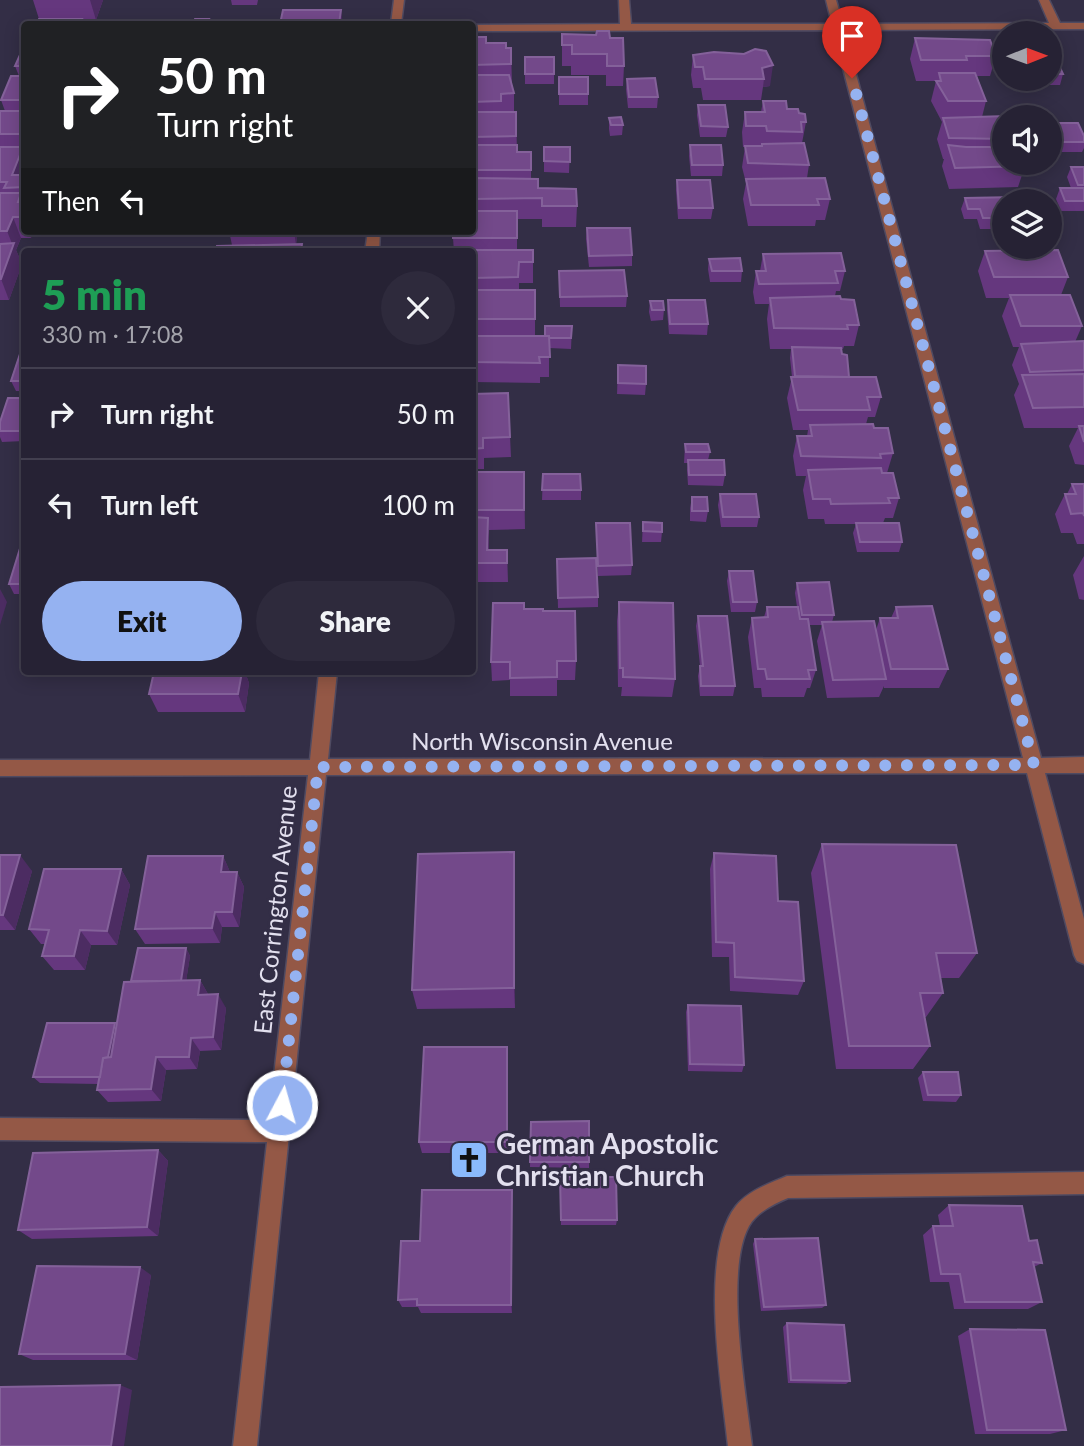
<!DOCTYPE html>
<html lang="en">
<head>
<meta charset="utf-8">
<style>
  :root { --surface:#262234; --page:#2e2a3c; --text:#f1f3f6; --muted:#a4a4ac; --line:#423f4f; --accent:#95b2f1 }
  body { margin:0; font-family:Lato,sans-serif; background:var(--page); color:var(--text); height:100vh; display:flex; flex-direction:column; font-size:26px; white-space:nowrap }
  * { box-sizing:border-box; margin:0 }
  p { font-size:23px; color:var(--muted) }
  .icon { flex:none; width:38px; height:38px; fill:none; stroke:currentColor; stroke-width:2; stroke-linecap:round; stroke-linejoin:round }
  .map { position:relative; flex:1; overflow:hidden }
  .panel { position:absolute; left:21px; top:248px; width:455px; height:427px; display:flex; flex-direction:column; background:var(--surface); border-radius:7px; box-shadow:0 4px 18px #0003,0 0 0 2px var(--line) }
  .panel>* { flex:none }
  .banner { position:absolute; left:21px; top:21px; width:455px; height:214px; border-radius:7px; box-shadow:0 4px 18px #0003,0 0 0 2px var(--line); background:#202124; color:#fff; overflow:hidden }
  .needle { width:46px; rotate:89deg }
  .fabs { position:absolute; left:992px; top:21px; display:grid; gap:14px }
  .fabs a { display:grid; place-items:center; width:70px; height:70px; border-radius:50%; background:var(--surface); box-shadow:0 4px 18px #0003,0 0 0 2px var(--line); font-size:35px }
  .pin { position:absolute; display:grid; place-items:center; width:60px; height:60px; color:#fff; margin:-72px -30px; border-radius:50% 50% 50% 0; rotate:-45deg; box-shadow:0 0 7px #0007 }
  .pin .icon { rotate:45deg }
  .me { position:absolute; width:77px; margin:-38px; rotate:6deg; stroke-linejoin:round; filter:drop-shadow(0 0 5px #0008) }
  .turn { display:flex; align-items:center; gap:24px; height:147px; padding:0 21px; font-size:32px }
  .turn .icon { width:91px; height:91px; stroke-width:2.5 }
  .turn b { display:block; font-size:49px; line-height:60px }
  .then { display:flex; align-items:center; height:66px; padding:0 21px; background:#0003; gap:14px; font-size:26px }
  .round { display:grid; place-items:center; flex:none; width:74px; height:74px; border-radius:37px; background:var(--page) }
  .headline { display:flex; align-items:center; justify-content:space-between; height:119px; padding:0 21px }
  h1 { font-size:42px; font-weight:800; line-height:52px; color:#1e9e55 }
  .action { display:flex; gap:14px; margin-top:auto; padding:14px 21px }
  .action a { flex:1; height:80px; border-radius:42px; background:var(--accent); color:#111; font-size:28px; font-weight:800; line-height:80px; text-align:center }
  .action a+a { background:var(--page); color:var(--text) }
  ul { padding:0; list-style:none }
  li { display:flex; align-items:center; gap:21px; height:91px; padding:0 21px; border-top:2px solid var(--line) }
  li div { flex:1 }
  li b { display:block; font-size:26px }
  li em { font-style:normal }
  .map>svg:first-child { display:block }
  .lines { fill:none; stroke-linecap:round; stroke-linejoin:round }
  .minor-casing { stroke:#4f4a61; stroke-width:3 }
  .minor { fill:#945846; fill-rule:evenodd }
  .wall { fill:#65377e }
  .shaded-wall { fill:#4c2c62 }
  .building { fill:#73498a; stroke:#84619a; stroke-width:2 }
  .route { stroke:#95b2f1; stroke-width:12; stroke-dasharray:0 21.6 }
  .labels { text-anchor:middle; stroke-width:5; stroke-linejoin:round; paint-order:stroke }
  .street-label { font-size:24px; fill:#e3e0ef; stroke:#332e46 }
  .near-poi-label { font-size:28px; font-weight:bold; fill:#e3e0ef; stroke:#332e46; text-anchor:start }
</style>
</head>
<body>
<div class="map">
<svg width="1084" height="1446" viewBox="0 0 1084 1446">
  <rect width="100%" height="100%" fill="#332e46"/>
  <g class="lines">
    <!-- minor casing -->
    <g class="minor-casing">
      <g id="minor">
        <path d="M394,0H404L401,24H391Z"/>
        <path d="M619,0H629L631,24H832L826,0H836L843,24L1049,23L1039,0H1049L1060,23H1084V29L844,30L1041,758L1084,757V773H1045L1084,919V964L1077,961L1074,955L1027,773L326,775L257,1446H233L267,1142L0,1140V1118L269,1120L308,775L0,776V760H310L319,672H337L328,759L1023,758L833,30L472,31V25L620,24Z"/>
        <path d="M368,231H380L379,252H365Z"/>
        <path d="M1084,1172V1194L788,1198C774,1204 757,1212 749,1226C724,1271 746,1393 752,1446H728C722,1387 698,1254 736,1206C748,1191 770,1183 787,1176Z"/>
      </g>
    </g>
    <!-- minor -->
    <use href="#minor" class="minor"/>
  </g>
  <!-- wall -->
  <g class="wall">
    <path d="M33,0H103L96,20H82L83,24H37L39,19Z"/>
    <path d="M231,0H258L257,5H232Z"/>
    <path d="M562,34L610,38L624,66L623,86H606V75H571V66H562Z"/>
    <path d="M472,37L487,43L506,48H511L512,85L514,93V112H516L517,152H531V179L538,188L577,206L576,227H542V219H517V250H533V283H519V290H535V336H545L572,326L571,349L549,348V377H540V383L472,382V252H454L453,238L472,231Z"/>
    <path d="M915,38L996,56L990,76H977L986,101L982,117H1004V163L1025,166L1018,187L949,189L942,166L944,159H943L937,139L942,122L931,101L936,81H916L910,59Z"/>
    <path d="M24,46V231H33L31,238H21L16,250L22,264L9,300H0V111H5L1,100L19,76L15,66Z"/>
    <path d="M744,54L770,86L763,87L761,100H703L701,88H693L691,75L693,55Z"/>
    <rect x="525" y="57" width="29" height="27"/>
    <path d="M1050,59L1063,74L1060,85H1033L1030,79H1050Z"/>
    <path d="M559,77L588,94V105H559Z"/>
    <path d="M627,79L658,97L657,108H628L626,89Z"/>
    <path d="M763,101L799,113L806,122L802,143L809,165L807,178L830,199L825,220H816L815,226H748L743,199L746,183L742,167L745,147H743L742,132L745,112H761Z"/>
    <path d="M698,105L728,127L726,137H700L697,115Z"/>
    <path d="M1013,108L1045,117H1010Z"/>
    <path d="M609,118L623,125L622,135L610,136L609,129Z"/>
    <path d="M1050,123L1084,136V148L1082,152H1052L1050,148Z"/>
    <path d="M690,145L723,165L722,176H691L689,156Z"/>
    <path d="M544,147H570L569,173L544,172Z"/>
    <path d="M1071,167H1084V211H1061L1056,199L1060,188H1071L1067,177Z"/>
    <path d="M677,180L713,208L711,219H678L676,190Z"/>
    <path d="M965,198L1004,201V229H980L977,219H964L961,209Z"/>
    <path d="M587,228L632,255V266L589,267L586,239Z"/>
    <path d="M229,231H308L307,237H297L296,245H232Z"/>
    <path d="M985,251L1068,277L1061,295L1082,326L1075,342L1084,341V465L1075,464L1069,446L1078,428H1024L1014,395L1019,384L1012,365L1019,347H1013L1002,316L1009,298H986L978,271Z"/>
    <path d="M763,254L845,271L840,291H836L835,296L841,299L859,325L854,346H844L843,349H841L842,354L849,377L881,397L875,417H868L866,424L874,428L893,453L887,473L899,498L893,518H885L883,523L902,542L899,552H857L853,533L856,524H825L824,519H808L803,490L806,476H796L793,456L797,436H807L808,430H793L787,398L792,377L790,358L791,349H770L767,319L769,304H755L753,292L756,271H760Z"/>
    <path d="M709,259L742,271L741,282H710L708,269Z"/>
    <path d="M559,271L627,296L626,307H560Z"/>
    <path d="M668,300L708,324L707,335L669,334L667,310Z"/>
    <path d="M650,301L664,310L663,320L651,321L649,312Z"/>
    <path d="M24,345V391H16L11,381Z"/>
    <path d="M618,365L646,384L645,395L617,394Z"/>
    <path d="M508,393L511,457L484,458V469H472V394Z"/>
    <path d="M24,398V441L2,442L0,437V422Z"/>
    <path d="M685,444L710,452L708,460L725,475L723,486L688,485L687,470L688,463H684Z"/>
    <path d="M472,472H524L525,529L489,530V550H507L508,582H472Z"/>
    <path d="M543,474L581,490V500H542Z"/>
    <path d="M1072,484H1084V544H1077L1073,533H1061L1055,514L1065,494H1067Z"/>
    <path d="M720,494L759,517L757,527H721L718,505Z"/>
    <path d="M692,497L708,511L706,522L690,521V508Z"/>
    <path d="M643,522L662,532L661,542H642Z"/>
    <path d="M596,523L632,565L631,575L598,576Z"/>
    <path d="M24,542V594H14L9,584Z"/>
    <path d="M1084,556V600L1079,599L1073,575Z"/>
    <path d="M557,569L598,597V607L558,608Z"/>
    <path d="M729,571L757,602L755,612H731L727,581Z"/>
    <path d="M797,583L834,615L832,622L876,630L880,618H891L896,607L948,669L939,688H884V686L879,697L827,698L817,641L822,625H809L816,670L810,688H807L804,697H762L761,688H754L748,637L752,618L764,617L767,607H797L795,593Z"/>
    <path d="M619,602L675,679L672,697L621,696L622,687H618L617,621Z"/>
    <path d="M524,609L543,611L576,661L575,680H557V696H510V680L492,681L491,662Z"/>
    <path d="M698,616L735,686L733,696H700L698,676L700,666L696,626Z"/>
    <path d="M154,672H245L249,683L245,712H158L149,694Z"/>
    <path d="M822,844L977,953L959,978H941L943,993L926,1017H925L930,1046L913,1069H836L811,873Z"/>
    <path d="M514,852L515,1008L417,1009L412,990Z"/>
    <path d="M714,853L778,901L804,981L798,995L730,991L729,957H712L710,869Z"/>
    <path d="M0,855L32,871L15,930H0Z"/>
    <path d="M223,856L230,872H237L244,887L239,927H222L220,943L145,944L135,929Z"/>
    <path d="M121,869L130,885L117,945H91L85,970H54L42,956L45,944H41L29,929Z"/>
    <path d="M186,948L190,956L186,981L200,980L208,994L226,1008L221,1050L200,1051L197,1069L166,1070L161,1101L108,1102L97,1090L98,1084L40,1083L33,1077L115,1023L116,1025L131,981Z"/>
    <path d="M688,1005L744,1065L742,1072L688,1071L686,1012Z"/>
    <path d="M507,1047L508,1153H422L419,1142Z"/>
    <path d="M923,1072L961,1095L956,1102L923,1101L918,1078Z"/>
    <path d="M531,1122L589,1162V1168L530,1167Z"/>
    <path d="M158,1150L168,1161L158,1236L32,1239L18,1230Z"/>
    <path d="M560,1177L617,1220L616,1225H561Z"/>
    <path d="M512,1190V1313H421L418,1307H402L398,1300L420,1241Z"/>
    <path d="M949,1205L1029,1241L1042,1263L1034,1267L1042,1302L1028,1309H954L949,1282H930L923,1235L933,1226H940L938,1215Z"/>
    <path d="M755,1239L826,1305L822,1308L761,1311L753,1244Z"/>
    <path d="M151,1275L137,1360H33L19,1354Z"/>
    <path d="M787,1323L850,1381L846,1384L788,1383L783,1327Z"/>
    <path d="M970,1329L1066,1430L1050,1434H975L958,1336Z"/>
  </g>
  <!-- shaded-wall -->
  <g class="shaded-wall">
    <path d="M90,0H103L96,20Z"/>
    <path d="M341,10L343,24H339Z"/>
    <path d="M773,65L770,86L763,87L764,79L762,68Z"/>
    <path d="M23,147L24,152V184L12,175Z"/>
    <path d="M21,193L24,201V222L18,202Z"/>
    <path d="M13,217L21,238L16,250L22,264L9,300L1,279L13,246L7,231Z"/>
    <path d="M28,231H33L31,238Z"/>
    <path d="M294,231H296L297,237L296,245Z"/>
    <path d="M488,518L489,537L488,563L487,550Z"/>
    <path d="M0,589L7,602L0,625Z"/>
    <path d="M236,672H245L249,683L245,712L238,694Z"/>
    <path d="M514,852L515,875V1008L514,988Z"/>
    <path d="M20,855L32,871L15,930L3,915Z"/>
    <path d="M223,856L230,872H221Z"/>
    <path d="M121,869L130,885L117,945L107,931Z"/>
    <path d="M237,872L244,887L239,927L232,912Z"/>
    <path d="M215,912L222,927L220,943L212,928Z"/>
    <path d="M80,930L91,945L85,970L74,956Z"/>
    <path d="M186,948L190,956L185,988L181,981Z"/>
    <path d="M200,980L208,994L198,995Z"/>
    <path d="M218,994L226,1008L221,1050L213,1037Z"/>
    <path d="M115,1023L120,1030L103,1078Z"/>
    <path d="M191,1038L200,1051L197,1069L189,1057Z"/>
    <path d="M507,1047L508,1060V1153L507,1142Z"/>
    <path d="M156,1057L166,1070L161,1101L151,1089Z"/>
    <path d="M158,1150L168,1161L158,1236L147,1227Z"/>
    <path d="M512,1190V1313L511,1305Z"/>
    <path d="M140,1267L151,1275L137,1360L125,1354Z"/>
    <path d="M120,1385L132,1390L124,1446H111Z"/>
  </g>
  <!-- building -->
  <g class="building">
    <path d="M283,10H341L339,24H280Z"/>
    <path d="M39,19H82L80,24H37Z"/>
    <path d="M195,19H209L207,24H193Z"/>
    <path d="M597,31H609L610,38H623L624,66H607V54H572V45H562V34L596,35Z"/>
    <path d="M472,37H486V43H506V48H511V64L472,65Z"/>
    <path d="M915,38L990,40L996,56H966L967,60H921Z"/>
    <path d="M24,46V66H15Z"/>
    <path d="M755,49L766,51L773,65L762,68L764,79H705L703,67H695L693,55L714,52L744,54Z"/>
    <rect x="525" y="57" width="29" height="17"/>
    <path d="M1050,59H1056L1063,74H1050Z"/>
    <path d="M939,73H975L986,101H948L936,81H941Z"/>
    <path d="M472,75H509L514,93L501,94V101L472,102Z"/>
    <path d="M11,76H24V100H1Z"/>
    <rect x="559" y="77" width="29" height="17"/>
    <path d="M655,78L658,97H629L627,79Z"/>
    <path d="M763,101H786L787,109H798L799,113L805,114L806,122H801L802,132L767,131L766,126H746L745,112H765Z"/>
    <path d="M698,105H725L728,127L701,126Z"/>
    <path d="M1040,107L1045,117H1017L1013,108Z"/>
    <rect x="0" y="111" width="24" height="23"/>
    <path d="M472,112H516V136L472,137Z"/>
    <path d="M1006,116V117H1004V139L949,138L943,118Z"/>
    <path d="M621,117L623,125H611L609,118Z"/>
    <path d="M1050,123H1078L1084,136V142H1055L1050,127Z"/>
    <path d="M804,143L809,165L748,163L745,146H762V144Z"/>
    <path d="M472,145H517V152H531V170H472Z"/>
    <path d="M690,145H721L723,165H692Z"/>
    <path d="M948,145L966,147H1004V163H1024L1025,166L955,168Z"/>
    <path d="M0,147H23L12,175H24V187L4,188L7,182H0Z"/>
    <path d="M544,147H570V162L544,161Z"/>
    <path d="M1071,167H1084V185H1078Z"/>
    <path d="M472,178L538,179V188L576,189L577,206H542V198L472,199Z"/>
    <path d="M825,178L830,199H817L819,205H751L746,179Z"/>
    <path d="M677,180H710L713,208H679Z"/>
    <path d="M1060,188H1084V201H1065Z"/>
    <path d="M0,193H21L18,202H24V213L23,217H13L7,231H0Z"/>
    <path d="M1018,197V199H1029L1030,201H1004V218H983L980,209H968L965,198Z"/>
    <path d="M472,211H517V238H453V231H472Z"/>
    <path d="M587,228H630L632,255L589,256Z"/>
    <path d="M14,243L1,279H0V244Z"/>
    <path d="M302,244L301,252H216L217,246Z"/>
    <path d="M184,247L183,252H154L155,248Z"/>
    <path d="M455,250H533V262H519L518,277L472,278V252H455Z"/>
    <path d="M1058,250L1068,277H994L985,251Z"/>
    <path d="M841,253L845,271H835L838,283L759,284L756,271H766L763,254Z"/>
    <path d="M740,258L742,271H712L709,259Z"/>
    <path d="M624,270L627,296L560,297L559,271Z"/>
    <rect x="472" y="290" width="63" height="29"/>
    <path d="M1010,295H1070L1082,326H1021Z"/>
    <path d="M840,296L841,299L854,300L859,325H847L848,329L774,328L770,298Z"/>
    <path d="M668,300H705L708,324H670Z"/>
    <path d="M650,301H663L664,310H652Z"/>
    <path d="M545,326H572L571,338H549V336H545Z"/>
    <path d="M472,336H549L550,357H539L540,363L472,362Z"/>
    <path d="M1084,341V370L1030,372L1021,344Z"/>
    <path d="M23,345H24V381H11Z"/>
    <path d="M792,347L841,348L842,354L847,355L849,377L795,376Z"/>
    <path d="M618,365L646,366V384L618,383Z"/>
    <path d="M1084,374V407L1033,408L1022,375Z"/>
    <path d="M791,377H876L881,397H867L870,410H798Z"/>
    <path d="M508,393L510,437L483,438V448L472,449V394Z"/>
    <path d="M8,398H24V431H0V422Z"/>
    <path d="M873,424L874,428H888L893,453L880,454L881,458L801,456L797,436H812L810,425Z"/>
    <path d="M1079,426H1084V442Z"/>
    <path d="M685,444H708L710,452H686Z"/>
    <path d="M688,460H724L725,475H689Z"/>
    <path d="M881,468L882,473H893L899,498H888L890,503L831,504L830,499H813L808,470Z"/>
    <rect x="472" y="472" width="52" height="38"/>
    <path d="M543,474H580L581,490H542Z"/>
    <path d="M1072,484H1084V516L1083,513L1071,514L1065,494H1076Z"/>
    <path d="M720,494H756L759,517H723Z"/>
    <path d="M692,497H707L708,511H692Z"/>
    <path d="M472,517L488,518L487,550H507V563H472Z"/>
    <path d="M643,522L662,523V532L643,531Z"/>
    <path d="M596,523H630L632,565L598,566Z"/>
    <path d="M856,523H899L902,542H860Z"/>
    <path d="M22,542H24V584H9Z"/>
    <path d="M596,558L598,597L558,598L557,559Z"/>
    <path d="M729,571H753L757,602H733Z"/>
    <path d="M829,582L834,615H802L797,583Z"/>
    <path d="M619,602L673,603L675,679L623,677V668H620Z"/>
    <path d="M493,603H524V609H543V611H575L576,661H557V677L510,678V662H491Z"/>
    <path d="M932,606L948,669H891L880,618H898L896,607Z"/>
    <path d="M767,607H798L800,619H808L816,670H808L810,679H767L765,669H758L752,618L768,617Z"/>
    <path d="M698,616H727L735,686H701L700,666H703Z"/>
    <path d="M874,621L886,679L833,680L822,622Z"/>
    <path d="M154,672H242L238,694H149Z"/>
    <path d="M822,844L956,845L977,953H936L943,993H920L930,1046H849Z"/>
    <path d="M514,852V988L412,990L418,854Z"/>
    <path d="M714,853L776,856L778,901L798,902L804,981L735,977L734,943L716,942Z"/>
    <path d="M0,855H20L3,915H0Z"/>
    <path d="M148,856H223L221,872H237L232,912H215L212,928L135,929Z"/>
    <path d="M44,869H121L107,931L80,930L74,956H42L49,930L29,929Z"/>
    <path d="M138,948H186L181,981H131Z"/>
    <path d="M200,980L198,995L218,994L213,1037L191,1038L189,1057H156L151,1089L97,1090L103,1058L111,1057L124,982Z"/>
    <path d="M688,1005L741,1006L744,1065L690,1064Z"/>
    <path d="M47,1023H115L108,1057L103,1058L100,1077H33Z"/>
    <path d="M424,1047H507V1142H419Z"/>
    <path d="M923,1072H958L961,1095H928Z"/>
    <path d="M589,1121V1162H530L531,1122Z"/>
    <path d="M158,1150L147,1227L18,1230L33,1153Z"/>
    <path d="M560,1177H616L617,1220H561Z"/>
    <path d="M422,1190H512L511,1305H417V1299L398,1300L401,1241H420Z"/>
    <path d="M949,1205L1022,1206L1029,1241L1037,1240L1042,1263L1033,1262L1042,1302H965L960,1274H941L933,1226H953Z"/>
    <path d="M818,1238L826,1305L764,1307L755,1239Z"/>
    <path d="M37,1266L140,1267L125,1354H19Z"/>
    <path d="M787,1323L844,1325L850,1381L791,1380Z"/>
    <path d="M970,1329L1045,1330L1066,1430H987Z"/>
    <path d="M120,1385L111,1446H0V1387Z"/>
  </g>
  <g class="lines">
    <!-- route -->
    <path class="route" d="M282,1105L318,767L1034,765L852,78"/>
  </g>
  <!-- icons -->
  <defs>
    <g id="church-square" transform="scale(2.0125)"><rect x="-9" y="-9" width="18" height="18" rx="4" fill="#8abafc" stroke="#332e46"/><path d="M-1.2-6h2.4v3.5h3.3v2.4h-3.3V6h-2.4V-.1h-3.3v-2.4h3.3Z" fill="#111"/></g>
  </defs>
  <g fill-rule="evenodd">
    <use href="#church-square" x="469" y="1160"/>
  </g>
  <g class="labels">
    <!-- street labels -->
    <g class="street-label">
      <text x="542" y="750">North Wisconsin Avenue</text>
      <text transform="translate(276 910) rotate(-84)" y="8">East Corrington Avenue</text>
    </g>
    <!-- near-poi labels -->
    <g class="near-poi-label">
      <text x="496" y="1154">German Apostolic<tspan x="496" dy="32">Christian Church</tspan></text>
    </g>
  </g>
</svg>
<div class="fabs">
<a><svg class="needle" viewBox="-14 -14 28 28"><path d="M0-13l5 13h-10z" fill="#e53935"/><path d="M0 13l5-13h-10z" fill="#a4a4ac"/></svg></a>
<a><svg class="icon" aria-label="sound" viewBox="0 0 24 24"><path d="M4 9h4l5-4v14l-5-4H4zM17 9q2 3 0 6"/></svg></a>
<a><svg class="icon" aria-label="layers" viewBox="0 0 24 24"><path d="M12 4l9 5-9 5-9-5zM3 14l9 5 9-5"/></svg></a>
</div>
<div class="pin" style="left:852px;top:78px;background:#d93025"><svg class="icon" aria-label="arrive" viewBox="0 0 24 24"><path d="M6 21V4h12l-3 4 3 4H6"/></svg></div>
<svg class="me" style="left:282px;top:1105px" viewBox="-20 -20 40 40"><circle r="17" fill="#95b2f1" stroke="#fff" stroke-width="3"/><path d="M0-11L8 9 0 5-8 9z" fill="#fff"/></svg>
<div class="banner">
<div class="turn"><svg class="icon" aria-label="right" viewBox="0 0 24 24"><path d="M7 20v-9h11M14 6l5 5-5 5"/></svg><div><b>50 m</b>Turn right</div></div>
<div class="then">Then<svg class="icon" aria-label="left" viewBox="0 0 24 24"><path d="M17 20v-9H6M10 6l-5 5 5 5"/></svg></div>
</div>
<section class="panel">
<div class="headline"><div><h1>5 min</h1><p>330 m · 17:08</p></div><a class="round"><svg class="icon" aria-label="close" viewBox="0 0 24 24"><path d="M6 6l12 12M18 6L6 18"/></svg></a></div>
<ul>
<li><svg class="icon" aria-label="right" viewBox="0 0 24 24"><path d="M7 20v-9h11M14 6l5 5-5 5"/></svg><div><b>Turn right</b></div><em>50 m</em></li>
<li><svg class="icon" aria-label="left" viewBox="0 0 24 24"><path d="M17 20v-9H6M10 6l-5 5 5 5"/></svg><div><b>Turn left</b></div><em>100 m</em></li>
</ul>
<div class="action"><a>Exit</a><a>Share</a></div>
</section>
</div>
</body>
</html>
